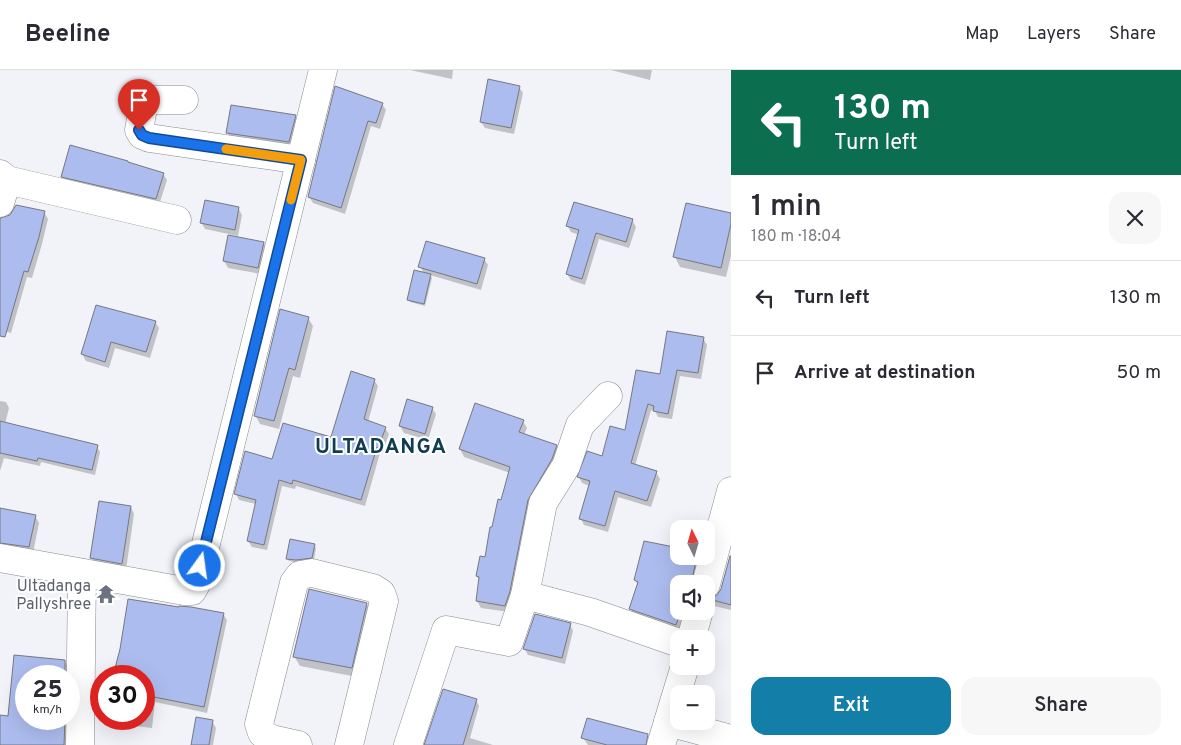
<!DOCTYPE html>
<html lang="en">
<head>
<meta charset="utf-8">
<style>
  :root { --surface:#fff; --page:#f7f7f7; --text:#2b2b33; --muted:#7c7c81; --line:#e1e1e2; --accent:#137ea7 }
  body { margin:0; font-family:Overpass,sans-serif; background:var(--page); color:var(--text); height:100vh; display:flex; flex-direction:column; font-size:19px; white-space:nowrap }
  * { box-sizing:border-box; margin:0 }
  p { font-size:16px; color:var(--muted) }
  .icon { flex:none; width:28px; height:28px; fill:none; stroke:currentColor; stroke-width:2; stroke-linecap:round; stroke-linejoin:round }
  .map { position:relative; flex:1; overflow:hidden }
  .sheet { display:flex; flex-direction:column; background:var(--surface); width:450px }
  .sheet>* { flex:none }
  .banner { background:#0b6e4f; color:#fff; overflow:hidden }
  .needle { width:32px; rotate:355deg }
  .fabs { position:absolute; left:670px; top:450px; display:grid; gap:10px }
  .fabs a { display:grid; place-items:center; width:45px; height:45px; border-radius:10px; background:var(--surface); box-shadow:0 5px 20px #0002; font-size:25px }
  .speed { position:absolute; left:15px; top:595px; display:flex; gap:10px; font-size:25px; font-weight:700; text-align:center }
  .speed>* { display:grid; place-content:center; width:65px; height:65px; border-radius:50%; background:var(--surface); box-shadow:0 5px 20px #0002; line-height:1 }
  .speed small { font-size:12px; font-weight:400 }
  .speed .limit { border:8px solid #d22; background:#fff; color:#111 }
  .pin { position:absolute; display:grid; place-items:center; width:42px; height:42px; color:#fff; margin:-51px -21px; border-radius:50% 50% 50% 0; rotate:-45deg; box-shadow:0 0 5px #0007 }
  .pin .icon { rotate:45deg }
  .me { position:absolute; width:55px; margin:-28px; rotate:14deg; stroke-linejoin:round; filter:drop-shadow(0 0 4px #0008) }
  .turn { display:flex; align-items:center; gap:18px; height:105px; padding:0 20px; font-size:22px }
  .turn .icon { width:65px; height:65px; stroke-width:2.5 }
  .turn b { display:block; font-size:35px; line-height:42px }
  .round { display:grid; place-items:center; flex:none; width:52px; height:52px; border-radius:15px; background:var(--page) }
  .head { display:flex; align-items:center; justify-content:space-between; height:85px; padding:0 20px }
  h1 { font-size:30px; font-weight:600; line-height:38px }
  .button { display:flex; gap:10px; margin-top:auto; padding:10px 20px }
  .button a { flex:1; height:58px; border-radius:15px; background:var(--accent); color:#fff; font-size:20px; font-weight:600; line-height:58px; text-align:center }
  .button a+a { background:var(--page); color:var(--text) }
  ul { padding:0; list-style:none }
  li { display:flex; align-items:center; gap:15px; height:75px; padding:0 20px; border-top:1px solid var(--line) }
  li div { flex:1 }
  li b { display:block; font-size:19px }
  li em { font-style:normal }
  header { display:flex; align-items:center; gap:30px; box-sizing:border-box; height:70px; padding:0 25px; background:var(--surface); border-bottom:1px solid var(--line) }
  header strong { font-size:24px }
  nav { display:flex; gap:28px; margin-inline-start:auto; font-size:18px }
  main { display:flex; flex:1; min-height:0 }
  .map>svg:first-child { display:block }
  .shadow { fill:#0003 }
  .building { fill:#acbcee; stroke:#76787d }
  .lines { fill:none; stroke-linecap:round; stroke-linejoin:round }
  .minor-casing { stroke:#888a8f; stroke-width:29 }
  .minor { stroke:#fff; stroke-width:28 }
  .route-casing { stroke:#114b97; stroke-width:12 }
  .route { stroke:#1a73e8; stroke-width:9 }
  .slow { stroke:#f59e0b; stroke-width:9 }
  .labels { text-anchor:middle; stroke-width:4; stroke-linejoin:round; paint-order:stroke }
  .worship-label { font-size:16px; fill:#5b616d; stroke:#fff; text-anchor:end }
  .district-label { font-size:21px; font-weight:bold; letter-spacing:1px; fill:#0e3d51; stroke:#fff }
</style>
</head>
<body>
<header>
<strong>Beeline</strong>
<nav><a>Map</a><a>Layers</a><a>Share</a></nav>
</header>
<main>
<div class="map">
<svg width="731" height="675" viewBox="0 0 731 675">
  <rect width="100%" height="100%" fill="#f1f3f9"/>
  <!-- shadow -->
  <g class="shadow">
    <path d="M410,0H453L452,9Z"/>
    <path d="M611,0H652L650,10Z"/>
    <path d="M519,17L523,23L514,64L485,58L481,52Z"/>
    <path d="M336,18L382,34L386,40L380,59L371,56L345,144L313,133L309,127Z"/>
    <path d="M295,46L299,52L292,79L231,70L228,63Z"/>
    <path d="M128,93L163,104L167,110L159,135L66,113L62,106Z"/>
    <path d="M238,138L242,145L238,166L205,159L201,152Z"/>
    <path d="M44,142L48,149L42,174L32,208L27,207L11,263L0,260V153Z"/>
    <path d="M731,145V186L726,207L680,197L675,187Z"/>
    <path d="M632,150L636,157L629,178L599,169L585,215L571,210L567,204L579,165L571,162L567,155Z"/>
    <path d="M264,173L267,180L261,204L228,198L224,191Z"/>
    <path d="M484,189L488,195L481,220L430,205L432,208L425,236L410,232L408,229L424,204L420,196Z"/>
    <path d="M308,248L313,256L300,308L293,306L279,359L260,354L255,345Z"/>
    <path d="M155,252L159,258L150,288L115,278L109,298L86,291L82,284Z"/>
    <path d="M703,268L707,275L701,309L680,306L672,349L658,347L655,341L651,340L635,396L656,402L660,409L651,437L618,427L608,462L584,455L581,449L590,416L582,413L579,407L603,387L626,361L661,306Z"/>
    <path d="M374,310L378,316L368,352L385,358L389,364L382,383H380L365,436L296,416L295,419L282,416L267,480L252,477L248,471L256,434L239,430L236,424L273,390L332,368Z"/>
    <path d="M0,331L6,332L9,338L5,354L97,377L100,382L95,405L41,392L40,396L4,388L0,401Z"/>
    <path d="M432,338L436,344L428,370L404,363L400,356Z"/>
    <path d="M523,351L527,358L524,365L556,376L560,383L509,542L481,538L477,531L480,510L477,506L486,488L510,403L464,387L460,379Z"/>
    <path d="M131,437L134,444L126,500L95,495L91,488Z"/>
    <path d="M0,439L35,446L39,453L33,483L0,479Z"/>
    <path d="M314,475L316,478L314,490L298,493L289,491L287,488Z"/>
    <path d="M679,486H699L695,514H679V541H686L680,561L634,546L631,539L638,515L635,510Z"/>
    <path d="M731,486V540L714,536L710,530L718,526L722,519Z"/>
    <path d="M367,534L372,544L357,607L300,596L294,586Z"/>
    <path d="M223,544L227,550L207,643L155,632L152,658L135,656L131,649H144V606H115L121,579Z"/>
    <path d="M570,554L573,561L565,594L528,585L524,578Z"/>
    <path d="M15,586L65,591L68,597L67,606H26V649H65L67,652V675H0V646L9,647Z"/>
    <path d="M476,630L479,636L470,668L493,675H426Z"/>
    <path d="M212,651L216,658L213,675H192Z"/>
    <path d="M645,665L649,671L648,675H588L583,668Z"/>
  </g>
  <!-- building -->
  <g class="building">
    <path d="M488,9L520,16L511,58L480,52Z"/>
    <path d="M335,16L383,33L376,53L368,51L341,138L308,127Z"/>
    <path d="M231,35L296,45L289,72L226,63Z"/>
    <path d="M70,75L128,91V92L164,103L156,129L61,107Z"/>
    <path d="M205,130L239,137L235,160L200,153Z"/>
    <path d="M574,132L633,149L626,172L596,163L582,209L566,204L579,160L566,156Z"/>
    <path d="M686,133L731,143V154L721,198L673,187Z"/>
    <path d="M16,135L45,141L39,167L28,202L24,201L5,267L0,266V148L10,145Z"/>
    <path d="M228,165L264,172L258,198L223,191Z"/>
    <path d="M426,171L485,188L477,214L418,197Z"/>
    <path d="M414,200L431,204L424,234L407,230Z"/>
    <path d="M96,235L156,251L146,282L111,272L105,292L81,284Z"/>
    <path d="M280,239L309,247L295,300L289,298L274,351L254,346Z"/>
    <path d="M667,261L704,267L698,303L677,300L668,344L653,341L654,336L648,334L631,393L657,401L647,431L615,421L605,456L579,449L590,411L577,407L587,381L602,386L610,356L625,360L636,300L660,304Z"/>
    <path d="M351,301L375,309L364,349L386,357L378,378L377,377L361,430L293,410L292,414L279,410L264,475L247,471L256,430L234,424L245,381L272,389L283,353L331,367Z"/>
    <path d="M407,329L433,337L425,364L399,356Z"/>
    <path d="M475,333L524,350L519,362L557,375L552,389L528,430L510,521L505,536L476,531L479,507L476,506L480,486L485,487L490,457H492L498,429L501,430L510,397L459,379Z"/>
    <path d="M0,351L98,375L92,400L38,388L37,391L0,383Z"/>
    <path d="M99,431L131,436L122,494L90,488Z"/>
    <path d="M0,438L36,445L29,477L0,473Z"/>
    <path d="M290,469L315,474L312,488L296,490L286,489Z"/>
    <path d="M644,471L679,478V486H697L691,514H679V541H681L676,555L629,539L638,512L634,510Z"/>
    <path d="M730,486H731V535L709,529L717,525L721,519Z"/>
    <path d="M309,519L367,533L352,598L293,587Z"/>
    <path d="M128,529L179,537V536L191,537L224,543L204,637L144,625V606H113L120,579Z"/>
    <path d="M535,544L571,553L562,588L523,579Z"/>
    <path d="M14,585L65,590V606H26V649H65L64,675H0V645L8,646Z"/>
    <path d="M443,619L477,629L463,675H424Z"/>
    <path d="M196,647L213,650L209,675H191Z"/>
    <path d="M587,648L648,664L646,675H607L581,668Z"/>
  </g>
  <g class="lines">
    <!-- minor casing -->
    <g class="minor-casing">
      <g id="minor">
        <path d="M184,30H148L144,32L139,60L142,65L149,68L301,90"/>
        <path d="M0,104L7,110L177,150"/>
        <path d="M0,133L7,110"/>
        <path d="M0,488L184,521H192L196,514L323,0"/>
        <path d="M706,514L731,421"/>
        <path d="M525,525L590,542L679,573"/>
        <path d="M691,569L699,541"/>
        <path d="M668,652L685,596"/>
        <path d="M80,675L82,503"/>
        <path d="M298,675L271,669L262,663L259,654L294,513L300,505L312,503L373,518L381,523L384,531L349,675"/>
        <path d="M408,675L446,560L509,572L525,525L543,433L566,396L580,355L608,326"/>
        <path d="M661,675L668,652L731,669"/>
      </g>
    </g>
    <!-- minor -->
    <use href="#minor" class="minor"/>
  </g>
  <g class="lines">
    <!-- route casing -->
    <g class="route-casing">
      <path id="route" d="M139,60L142,65L149,68L301,90L200,496"/>
    </g>
    <!-- route -->
    <use href="#route" class="route"/>
    <!-- slow -->
    <path class="slow" d="M226,79L301,90L291,130"/>
  </g>
  <!-- icons -->
  <defs>
    <g id="temple-bare" transform="scale(1.5)"><path d="M0-6L5-2H3V0L6.5 2.5H4V6H1.5V3h-3V6H-4V2.5H-6.5L-3 0V-2H-5Z" fill="#6b7280" stroke="#fff" stroke-width="2.5" paint-order="stroke"/></g>
  </defs>
  <g fill-rule="evenodd">
    <use href="#temple-bare" x="106" y="524"/>
  </g>
  <g class="labels">
    <!-- worship labels -->
    <g class="worship-label">
      <text x="91" y="521">Ultadanga<tspan x="91" dy="18">Pallyshree</tspan></text>
    </g>
    <!-- district labels -->
    <g class="district-label">
      <text x="381" y="383">ULTADANGA</text>
    </g>
  </g>
</svg>
<div class="fabs">
<a><svg class="needle" viewBox="-14 -14 28 28"><path d="M0-13l5 13h-10z" fill="#e53935"/><path d="M0 13l5-13h-10z" fill="#7c7c81"/></svg></a>
<a><svg class="icon" aria-label="sound" viewBox="0 0 24 24"><path d="M4 9h4l5-4v14l-5-4H4zM17 9q2 3 0 6"/></svg></a>
<a>+</a>
<a>−</a>
</div>
<div class="speed"><div>25<small>km/h</small></div><div class="limit">30</div></div>
<div class="pin" style="left:139px;top:60px;background:#d93025"><svg class="icon" aria-label="arrive" viewBox="0 0 24 24"><path d="M6 21V4h12l-3 4 3 4H6"/></svg></div>
<svg class="me" style="left:200px;top:496px" viewBox="-20 -20 40 40"><circle r="17" fill="#1a73e8" stroke="#fff" stroke-width="3"/><path d="M0-11L8 9 0 5-8 9z" fill="#fff"/></svg>
</div>
<section class="sheet">
<div class="banner">
<div class="turn"><svg class="icon" aria-label="left" viewBox="0 0 24 24"><path d="M17 20v-9H6M10 6l-5 5 5 5"/></svg><div><b>130 m</b>Turn left</div></div>
</div>
<div class="head"><div><h1>1 min</h1><p>180 m · 18:04</p></div><a class="round"><svg class="icon" aria-label="close" viewBox="0 0 24 24"><path d="M6 6l12 12M18 6L6 18"/></svg></a></div>
<ul>
<li><svg class="icon" aria-label="left" viewBox="0 0 24 24"><path d="M17 20v-9H6M10 6l-5 5 5 5"/></svg><div><b>Turn left</b></div><em>130 m</em></li>
<li><svg class="icon" aria-label="arrive" viewBox="0 0 24 24"><path d="M6 21V4h12l-3 4 3 4H6"/></svg><div><b>Arrive at destination</b></div><em>50 m</em></li>
</ul>
<div class="button"><a>Exit</a><a>Share</a></div>
</section>
</main>
</body>
</html>
